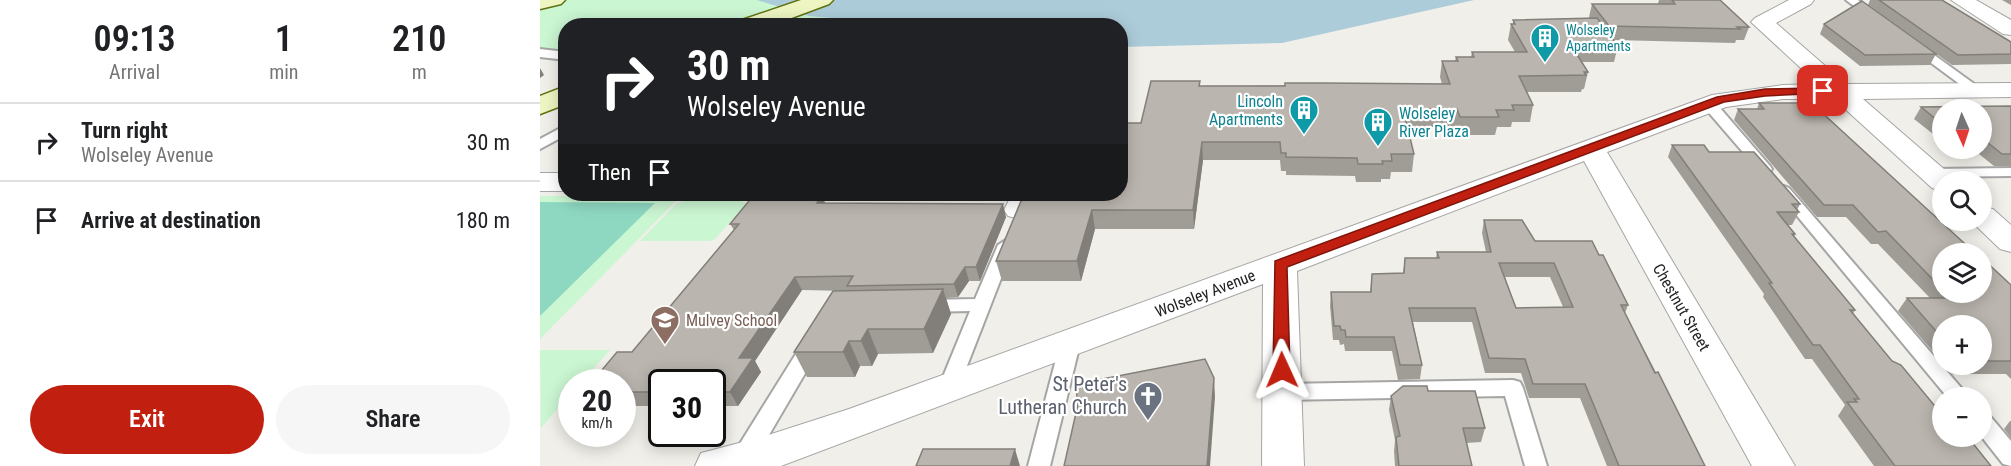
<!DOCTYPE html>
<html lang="en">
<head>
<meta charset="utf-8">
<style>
  :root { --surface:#fff; --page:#f6f6f6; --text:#202124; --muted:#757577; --line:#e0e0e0; --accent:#c12011 }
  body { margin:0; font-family:"Roboto Condensed",sans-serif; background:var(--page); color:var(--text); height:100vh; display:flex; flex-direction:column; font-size:22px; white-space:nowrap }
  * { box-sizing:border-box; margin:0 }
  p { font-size:20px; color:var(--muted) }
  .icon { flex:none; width:33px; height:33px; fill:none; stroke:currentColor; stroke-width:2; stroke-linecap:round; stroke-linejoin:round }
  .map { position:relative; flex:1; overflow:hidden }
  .details { display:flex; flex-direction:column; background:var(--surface); width:540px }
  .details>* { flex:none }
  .hud { position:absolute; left:18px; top:18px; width:570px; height:183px; border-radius:24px; box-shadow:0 3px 15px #0003; background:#202124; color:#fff; overflow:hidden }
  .needle { width:39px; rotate:177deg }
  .fabs { position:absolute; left:1392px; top:99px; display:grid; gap:12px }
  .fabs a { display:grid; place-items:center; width:60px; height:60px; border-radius:50%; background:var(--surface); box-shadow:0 3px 15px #0003; font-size:30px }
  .speed { position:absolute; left:18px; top:369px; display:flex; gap:12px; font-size:30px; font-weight:700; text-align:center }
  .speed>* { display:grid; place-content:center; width:78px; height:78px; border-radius:50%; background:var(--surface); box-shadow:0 3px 15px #0003; line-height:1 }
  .speed small { font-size:15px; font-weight:400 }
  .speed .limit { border:3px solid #111; border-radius:9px; background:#fff; color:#111 }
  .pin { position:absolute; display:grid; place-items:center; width:51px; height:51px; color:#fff; margin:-26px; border-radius:12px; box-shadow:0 3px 9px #0006 }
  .me { position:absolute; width:66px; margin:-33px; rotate:359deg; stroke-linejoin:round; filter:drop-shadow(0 0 4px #0008) }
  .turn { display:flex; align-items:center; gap:21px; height:126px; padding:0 30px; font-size:27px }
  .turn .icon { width:78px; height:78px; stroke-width:2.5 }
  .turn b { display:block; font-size:42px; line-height:51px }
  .then { display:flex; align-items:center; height:57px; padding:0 30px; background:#0003; gap:12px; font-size:22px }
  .eta { display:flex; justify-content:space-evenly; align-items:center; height:102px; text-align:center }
  .eta b { font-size:36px; font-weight:600; line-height:42px }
  .primary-button { display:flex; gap:12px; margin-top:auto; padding:12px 30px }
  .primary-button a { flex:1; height:69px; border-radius:36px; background:var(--accent); color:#fff; font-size:24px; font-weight:600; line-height:69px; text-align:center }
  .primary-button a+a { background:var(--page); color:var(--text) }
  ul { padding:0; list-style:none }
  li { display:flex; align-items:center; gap:18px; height:78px; padding:0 30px; border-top:2px solid var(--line) }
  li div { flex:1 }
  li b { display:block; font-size:22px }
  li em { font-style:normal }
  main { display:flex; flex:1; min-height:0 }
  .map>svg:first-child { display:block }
  .park { fill:#cbf6d2 }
  .pitch { fill:#8ed8c2 }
  .water { fill:#adccda }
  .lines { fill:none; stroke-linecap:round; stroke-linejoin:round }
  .lane-casing { stroke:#a5a5a5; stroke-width:4 }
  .street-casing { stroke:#a5a5a5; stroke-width:2 }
  .secondary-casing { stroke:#5f720f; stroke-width:3 }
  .lane { fill:#fff; fill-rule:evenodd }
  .street { fill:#fff; fill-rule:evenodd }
  .secondary { fill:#eef5c3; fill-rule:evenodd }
  .wall { fill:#a09c96; fill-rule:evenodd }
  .shaded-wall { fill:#827f7a }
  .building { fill:#bab5ae; stroke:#827f7a; stroke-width:1.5; fill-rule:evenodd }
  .route { fill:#c12011; stroke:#7d150b; stroke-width:1.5 }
  .labels { text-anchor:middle; stroke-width:4.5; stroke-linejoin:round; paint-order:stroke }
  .far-culture-label { font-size:14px; fill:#0d838f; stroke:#fff; text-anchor:start }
  .culture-label { font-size:16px; fill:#0d838f; stroke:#fff; text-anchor:end }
  .street-label { font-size:16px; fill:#212121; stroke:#fff }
  .education-label { font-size:16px; fill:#785e54; stroke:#fff; text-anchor:start }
  .near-worship-label { font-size:20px; fill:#5b616d; stroke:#fff; text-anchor:end }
</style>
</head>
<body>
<main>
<section class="details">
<div class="eta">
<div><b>09:13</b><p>Arrival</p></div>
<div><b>1</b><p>min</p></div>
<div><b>210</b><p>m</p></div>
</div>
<ul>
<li><svg class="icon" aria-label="right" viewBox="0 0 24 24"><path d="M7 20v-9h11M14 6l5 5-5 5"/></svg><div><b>Turn right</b><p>Wolseley Avenue</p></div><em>30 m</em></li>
<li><svg class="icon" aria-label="arrive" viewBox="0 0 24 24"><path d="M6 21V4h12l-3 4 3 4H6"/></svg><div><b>Arrive at destination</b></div><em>180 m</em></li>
</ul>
<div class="primary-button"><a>Exit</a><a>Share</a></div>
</section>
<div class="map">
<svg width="1471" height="466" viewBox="0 0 1471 466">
  <rect width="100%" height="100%" fill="#f1efe9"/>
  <!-- park -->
  <g class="park">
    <path d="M0,0H219L315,24L26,26L25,50L0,48Z"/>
    <path d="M0,196H141L0,339Z"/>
    <path d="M149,199H198L206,204L175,239L170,241H100L136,204Z"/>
    <path d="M0,350H70L41,382H32L31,393L1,428Z"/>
  </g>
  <!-- pitch -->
  <path class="pitch" d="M0,202L115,203L0,316Z"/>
  <!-- water -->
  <path class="water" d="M217,0H934L742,43L581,47L580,26L370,25L269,16Z"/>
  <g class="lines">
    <!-- lane casing -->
    <g class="lane-casing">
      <g id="lane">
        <path d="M1306,0H1318L1340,17L1331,19Z"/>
        <path d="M1371,44H1379L1444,91L1443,94H1433L1371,48Z"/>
        <path d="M0,49L26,52V60L0,57Z"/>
        <path d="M1169,100L1174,101L1230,166L1232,169L1230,172H1220L1164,107L1162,104Z"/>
        <path d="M26,125V135L0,149V139Z"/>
        <path d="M1471,168V176L1392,177L1385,173L1392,169Z"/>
        <path d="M1244,186L1249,188L1430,398H1408L1239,194L1236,191Z"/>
        <path d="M466,240L474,245L418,389L415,395L408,397L401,395L398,389L430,311L385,312L379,310L376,306L379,302L385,300L435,299L458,245Z"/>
        <path d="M530,337L537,339L540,344L510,466H488L520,344L523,339Z"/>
        <path d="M271,339L278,341L281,346L212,464L205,466L196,464L193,457L196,450L264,341Z"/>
        <path d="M973,380L980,382L983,388L1007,466H985L965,396L742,400L735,398L732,392L735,386L742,384Z"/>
        <path d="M1442,413L1450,416L1471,441V466L1463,464L1441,436Z"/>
      </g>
    </g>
    <!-- street casing -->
    <g class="street-casing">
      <g id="street">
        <path d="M1249,0H1274L1271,4L1236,23L1306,84L1471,83V97L1323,99L1412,176L1416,182H1402V191L1392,188L1294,99H1243L1186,107L1067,152L1255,466H1212L1044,161L757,271L764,466H722L723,284L241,466H155L161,453L222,437L309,409L1172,95L1243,85L1278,84L1211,22L1215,18Z"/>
        <path d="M1411,0H1436L1471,20V35L1463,34Z"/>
        <rect x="0" y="173" width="26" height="18"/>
        <path d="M472,194H500L490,216L479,219L468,216L464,210Z"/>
        <path d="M1442,207L1453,209L1471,225V252L1460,249L1430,220H1442Z"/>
      </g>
    </g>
    <!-- secondary casing -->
    <g class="secondary-casing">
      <g id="secondary">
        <path d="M0,0H25L21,4L0,9Z"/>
        <path d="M261,0H293L289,4L230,26H196L199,21Z"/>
        <path d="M26,86V104L0,114V96Z"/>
      </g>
    </g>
    <!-- lane -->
    <use href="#lane" class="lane"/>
    <!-- street -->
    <use href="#street" class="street"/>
    <!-- secondary -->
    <use href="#secondary" class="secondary"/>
  </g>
  <!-- wall -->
  <g class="wall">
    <path d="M1119,0H1180L1209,27L1204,40H1196L1195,43L1074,40L1078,46L1074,62H1042L1048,72L1044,89H1042L1041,92H987L993,105L990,122H972L971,127H957L955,135H917L914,127H867L874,154L872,172H851L850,179H841V182H816L815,176L746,175V171H741L740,160H663L654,229H555L541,281H462L456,261L488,198L601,123L660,81V86L902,84L900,77L902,61H915L916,57H931L932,52H975L968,40L971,24H973V20L1050,18L1049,17L1052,4H1119L1118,3Z"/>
    <path d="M1330,0H1402L1471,54V64L1412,65L1328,5Z"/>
    <path d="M1462,0H1471V5Z"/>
    <path d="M1284,24L1396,54L1390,65L1320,66L1280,34Z"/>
    <path d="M1219,103L1402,254V292H1442L1471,285V379L1466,374H1413L1405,364H1442V326H1402V362L1358,311L1367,298H1390L1338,244H1331L1306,217H1277L1194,120L1198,109H1217Z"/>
    <path d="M1471,106V166H1454L1434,150H1414L1412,148H1442V110H1402V141L1374,119L1381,107Z"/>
    <path d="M1132,145L1169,152L1260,204L1257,210L1259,212L1252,225H1247L1255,234L1254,237L1315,310L1313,314L1352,361L1451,466H1334L1298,416L1305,405L1272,359H1265L1223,297L1224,294L1128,157Z"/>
    <path d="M285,203L466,217L440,281H429L418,297L406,298L411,314L393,353L338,354L332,366H320L315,377H267L254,352L308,291L262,290L215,361L221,372L198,406H172V382H122V406H82V382L92,352L194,230L190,224Z"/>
    <path d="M944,220L995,241L1059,255L1088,305L1085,313L1165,466H1067L1040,398H989L981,373H945L932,322H873L882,365L880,379L858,380L852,351H805L804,344L800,345L799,340H793L790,306L791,292H830L832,274L863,273L865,258H896L897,252H946L942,233ZM965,277H1010L1023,307L976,308Z"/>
    <path d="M888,391L945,428L941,442L926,443L932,466H855L854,451L855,440L849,410L851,396Z"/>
    <path d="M1470,421H1471V438L1464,429Z"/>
  </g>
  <!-- shaded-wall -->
  <g class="shaded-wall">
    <path d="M0,68L4,75L0,78Z"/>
    <path d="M662,142L663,160L654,229L653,210Z"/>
    <path d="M282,196L288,209L277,203Z"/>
    <path d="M463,204L466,217L440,281L436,267Z"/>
    <path d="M552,210L555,229L541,281L537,261Z"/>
    <path d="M425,267L429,281L418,297L414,284Z"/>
    <path d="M255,277L262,290L215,361L221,372L198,406L190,392L199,358Z"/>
    <path d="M403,289L411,314L393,353L384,329Z"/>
    <path d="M328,329L338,354L332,366L321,341Z"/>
    <path d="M309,341L320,366L315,377L303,352Z"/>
    <path d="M674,378L675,397L670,466H667Z"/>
    <path d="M475,449L480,466H470Z"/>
  </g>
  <!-- building -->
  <g class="building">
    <path d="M1132,0H1180L1209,27H1197L1200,29L1069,26L1052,4H1135Z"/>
    <path d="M1339,0H1402L1471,42V54L1418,55Z"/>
    <path d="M1322,1L1396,54L1325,55L1284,24Z"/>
    <path d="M1057,18L1078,46L1031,45L1048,72H1044L1046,75L979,76L993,105H972L974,110H956L959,117H920L917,109H863L874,154H851L852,161H842L843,164H818L817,158L746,157V153H741L740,142H662L653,210H552L537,261H456L481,201L488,198L490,194H580V123H601L611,81H660L659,86H745V83H783L910,84L902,61H918L916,57H934L932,52H987L971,24H975L973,20Z"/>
    <path d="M1219,103H1259L1272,109H1278L1436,254H1402V289L1346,231L1338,232L1313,205H1284L1198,109H1224Z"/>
    <path d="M1471,106V154H1462L1442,138V110H1402V124L1381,107Z"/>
    <path d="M1132,145H1164L1169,152H1214L1260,204H1252L1259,212H1237L1255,234H1252L1315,310H1310L1352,361L1361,365L1399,411H1402V436H1427L1451,466H1355L1307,402H1317L1314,399H1319L1280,345H1273L1229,283H1232Z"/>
    <path d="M213,196H282L277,203L463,204L436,267H425L414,284L307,286L313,276L255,277L199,358H213L190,392H172V382H122V392H82V382H52L77,352H92L199,224H190Z"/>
    <path d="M944,220H982L995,241H1052L1059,255H1063L1088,305H1081L1115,373L1118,372L1165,466H1079L1045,384H993L985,359L949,358L935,308H869L882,365H860L854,337H806L805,330H801L800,326H794L791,292H831L832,274L864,273L865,258H899L897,252H951ZM959,263H1014L1033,307L976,308Z"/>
    <path d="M1442,258L1471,285V361H1442V326H1402V338L1367,298H1411L1406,292H1442Z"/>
    <path d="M403,289L384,329H328L321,341H309L303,352H254L293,291Z"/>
    <path d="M665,359L674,378L667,466H524L538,404L536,389L547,382Z"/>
    <path d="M863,386H887L888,391H935L945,428H923L932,466H859L856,437L860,436L851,396Z"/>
    <path d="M383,449H475L470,466H376Z"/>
  </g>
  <!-- route -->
  <path class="route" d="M1283,88L1288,91L1287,93L1225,96L1184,102L747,267L750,370L742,376L733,370L735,261L1177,97L1225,89Z"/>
  <!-- icons -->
  <defs>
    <g id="building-pin" transform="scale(1.5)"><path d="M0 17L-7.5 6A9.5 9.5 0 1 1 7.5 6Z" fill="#0f9aa8" stroke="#fff"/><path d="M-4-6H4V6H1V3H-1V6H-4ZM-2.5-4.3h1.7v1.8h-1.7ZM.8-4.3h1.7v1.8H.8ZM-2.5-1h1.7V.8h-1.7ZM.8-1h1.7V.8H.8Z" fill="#fff"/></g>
    <g id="school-pin" transform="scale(1.5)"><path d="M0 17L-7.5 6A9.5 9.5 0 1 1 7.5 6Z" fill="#8d6e63" stroke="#fff"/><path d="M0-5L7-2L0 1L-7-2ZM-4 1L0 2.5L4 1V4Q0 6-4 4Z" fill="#fff"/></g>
    <g id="church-pin" transform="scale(1.5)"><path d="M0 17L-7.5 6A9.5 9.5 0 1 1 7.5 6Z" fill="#6b7280" stroke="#fff"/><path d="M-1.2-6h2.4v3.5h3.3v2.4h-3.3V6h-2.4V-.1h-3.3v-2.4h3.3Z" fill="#fff"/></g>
  </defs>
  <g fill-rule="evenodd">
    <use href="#building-pin" x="1005" y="38"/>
    <use href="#building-pin" x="764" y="110"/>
    <use href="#building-pin" x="838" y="122"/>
    <use href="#school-pin" x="125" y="320"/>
    <use href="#church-pin" x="608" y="396"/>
  </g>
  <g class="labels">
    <!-- far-culture labels -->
    <g class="far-culture-label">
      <text x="1026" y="35">Wolseley<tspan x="1026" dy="16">Apartments</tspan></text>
    </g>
    <!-- culture labels -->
    <g class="culture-label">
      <text x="743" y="107">Lincoln<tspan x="743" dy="18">Apartments</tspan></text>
      <text x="859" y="119" text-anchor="start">Wolseley<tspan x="859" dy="18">River Plaza</tspan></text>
    </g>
    <!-- street labels -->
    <g class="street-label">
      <text transform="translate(665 293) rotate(-21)" y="6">Wolseley Avenue</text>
      <text transform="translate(1142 307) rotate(60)" y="6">Chestnut Street</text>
    </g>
    <!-- education labels -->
    <g class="education-label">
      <text x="146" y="326">Mulvey School</text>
    </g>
    <!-- near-worship labels -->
    <g class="near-worship-label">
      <text x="587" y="391">St Peter's<tspan x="587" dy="23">Lutheran Church</tspan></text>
    </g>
  </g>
</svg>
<div class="fabs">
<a><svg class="needle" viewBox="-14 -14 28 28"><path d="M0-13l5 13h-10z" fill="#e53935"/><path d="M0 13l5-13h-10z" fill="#757577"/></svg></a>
<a><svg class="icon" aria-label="search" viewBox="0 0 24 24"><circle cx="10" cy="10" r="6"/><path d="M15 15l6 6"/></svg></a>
<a><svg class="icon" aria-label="layers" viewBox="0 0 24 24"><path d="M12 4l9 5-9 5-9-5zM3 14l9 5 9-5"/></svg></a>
<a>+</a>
<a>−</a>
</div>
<div class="speed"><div>20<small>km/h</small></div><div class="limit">30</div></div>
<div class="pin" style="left:1283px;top:91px;background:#d93025"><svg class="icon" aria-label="arrive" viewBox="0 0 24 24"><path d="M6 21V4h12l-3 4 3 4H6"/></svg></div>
<svg class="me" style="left:742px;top:370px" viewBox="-20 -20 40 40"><path d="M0-17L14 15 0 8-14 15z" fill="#c12011" stroke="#fff" stroke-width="4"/></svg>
<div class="hud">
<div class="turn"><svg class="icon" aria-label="right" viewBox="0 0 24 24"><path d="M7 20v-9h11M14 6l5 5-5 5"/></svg><div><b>30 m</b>Wolseley Avenue</div></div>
<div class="then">Then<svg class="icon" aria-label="arrive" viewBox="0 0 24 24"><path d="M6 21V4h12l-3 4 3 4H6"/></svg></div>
</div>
</div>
</main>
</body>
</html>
